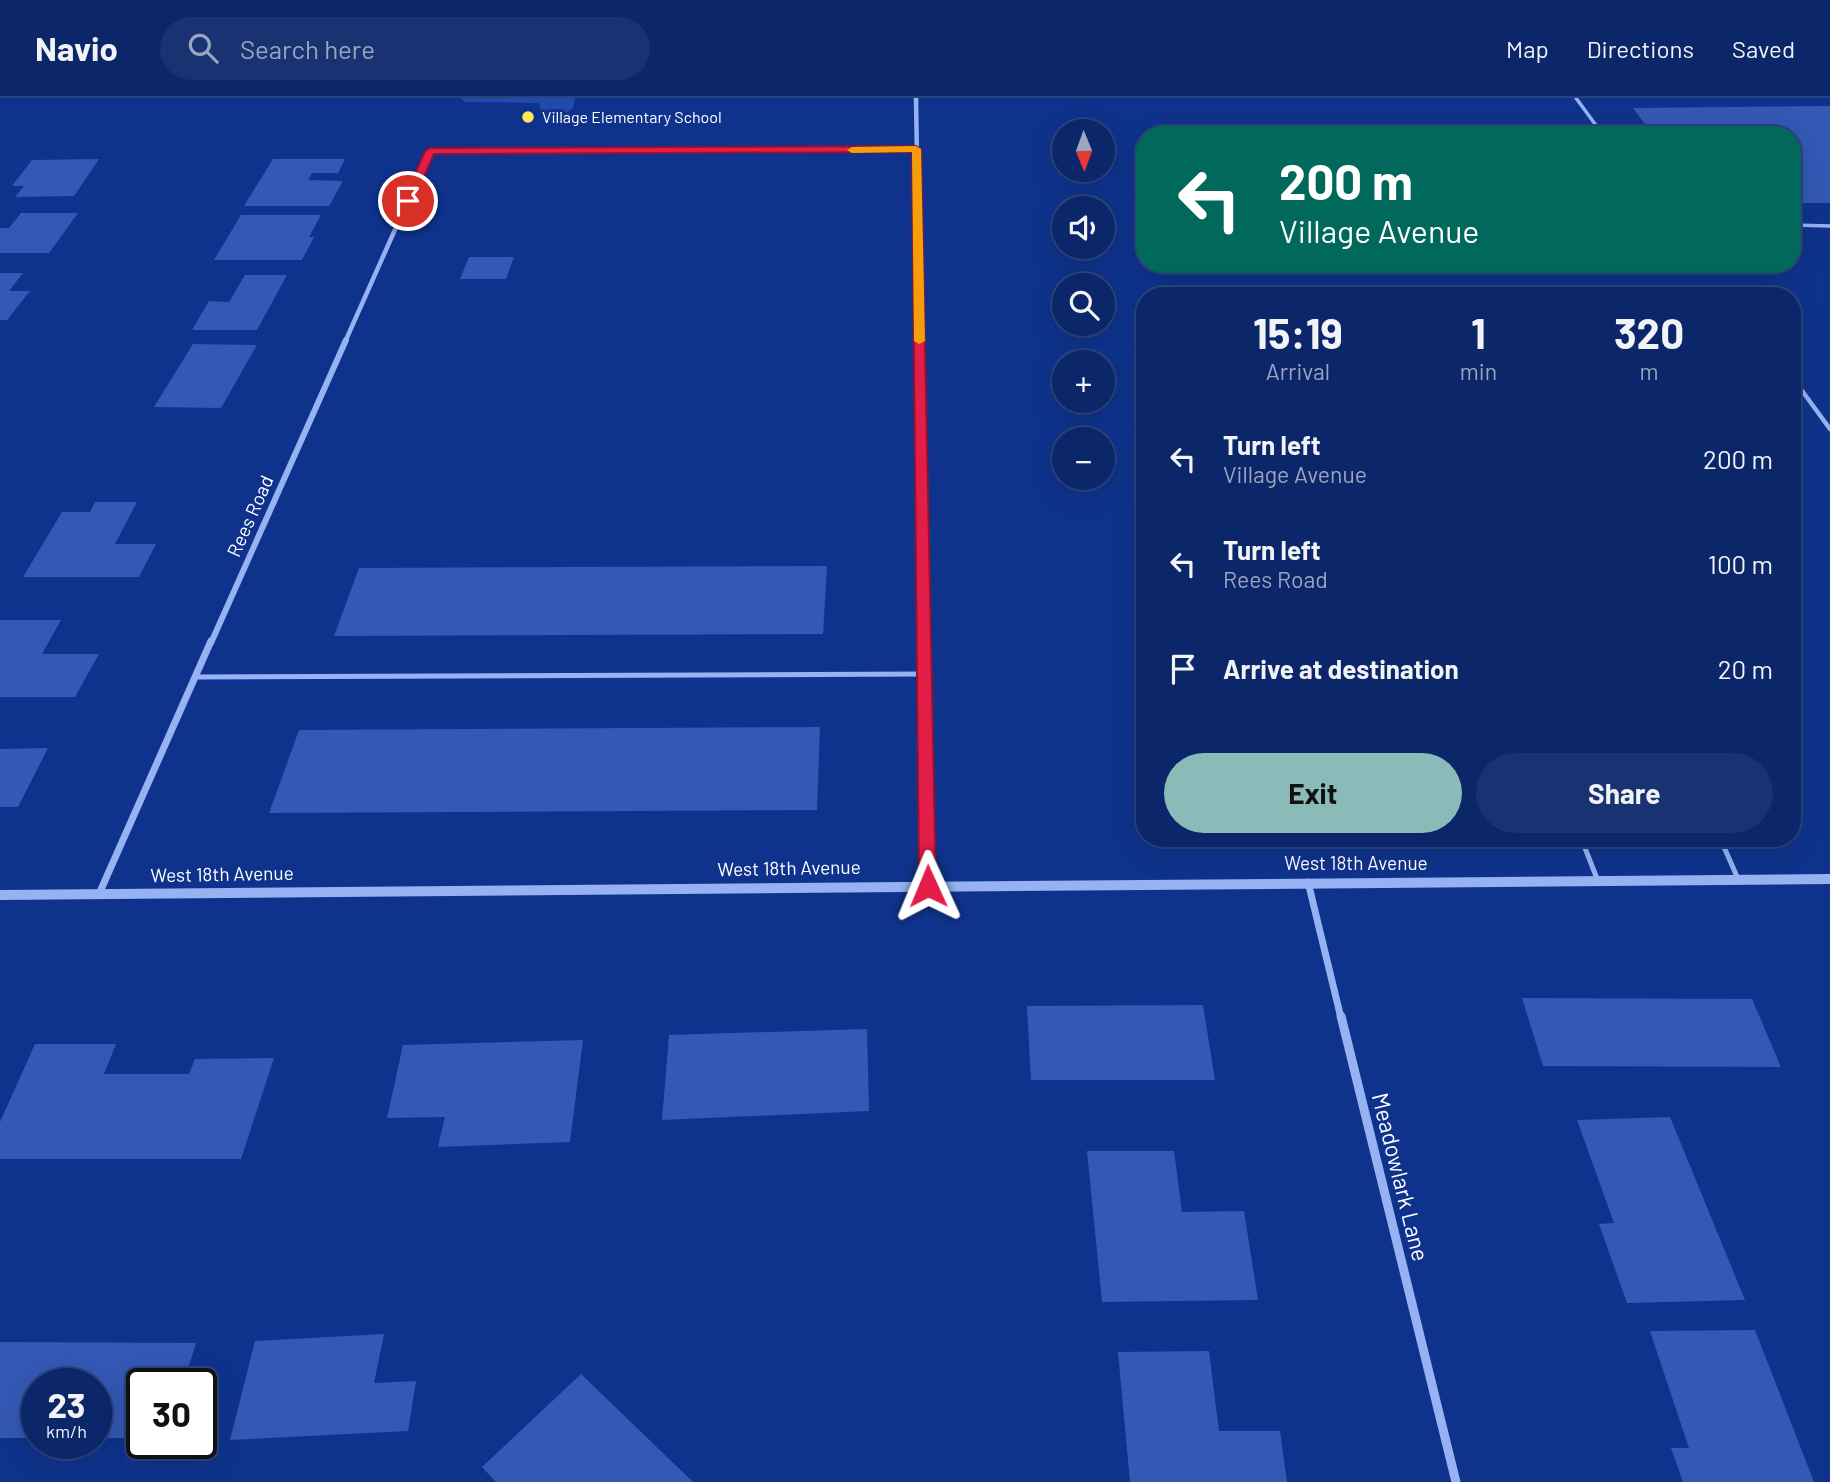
<!DOCTYPE html>
<html lang="en">
<head>
<meta charset="utf-8">
<style>
  :root { --surface:#0b2669; --page:#193271; --text:#f1f3f6; --muted:#9aa5c0; --line:#2b437d; --accent:#8bbbb9 }
  body { margin:0; font-family:Barlow,sans-serif; background:var(--page); color:var(--text); height:100vh; display:flex; flex-direction:column; font-size:26px; white-space:nowrap }
  * { box-sizing:border-box; margin:0 }
  p { font-size:23px; color:var(--muted) }
  .icon { flex:none; width:38px; height:38px; fill:none; stroke:currentColor; stroke-width:2; stroke-linecap:round; stroke-linejoin:round }
  .map { position:relative; flex:1; overflow:hidden }
  .drawer { position:absolute; left:1136px; top:189px; width:665px; height:560px; display:flex; flex-direction:column; background:var(--surface); border-radius:28px; box-shadow:0 7px 28px #0002,0 0 0 2px var(--line) }
  .drawer>* { flex:none }
  .guide { position:absolute; left:1136px; top:28px; width:665px; height:147px; border-radius:28px; box-shadow:0 7px 28px #0002,0 0 0 2px var(--line); background:#00695c; color:#fff; overflow:hidden }
  .needle { width:46px; rotate:179deg }
  .fabs { position:absolute; left:1052px; top:21px; display:grid; gap:14px }
  .fabs a { display:grid; place-items:center; width:63px; height:63px; border-radius:50%; background:var(--surface); box-shadow:0 7px 28px #0002,0 0 0 2px var(--line); font-size:35px }
  .speed { position:absolute; left:21px; top:1270px; display:flex; gap:14px; font-size:35px; font-weight:700; text-align:center }
  .speed>* { display:grid; place-content:center; width:91px; height:91px; border-radius:50%; background:var(--surface); box-shadow:0 7px 28px #0002,0 0 0 2px var(--line); line-height:1 }
  .speed small { font-size:18px; font-weight:400 }
  .speed .limit { border:4px solid #111; border-radius:10px; background:#fff; color:#111 }
  .pin { position:absolute; display:grid; place-items:center; width:60px; height:60px; color:#fff; margin:-30px; border:4px solid #fff; border-radius:50%; box-shadow:0 2px 7px #0007 }
  .me { position:absolute; width:77px; margin:-38px; rotate:359deg; stroke-linejoin:round; filter:drop-shadow(0 0 5px #0008) }
  .turn { display:flex; align-items:center; gap:24px; height:147px; padding:0 28px; font-size:32px }
  .turn .icon { width:91px; height:91px; stroke-width:2.5 }
  .turn b { display:block; font-size:49px; line-height:60px }
  .eta { display:flex; justify-content:space-evenly; align-items:center; height:119px; text-align:center }
  .eta b { font-size:42px; font-weight:700; line-height:49px }
  .button { display:flex; gap:14px; margin-top:auto; padding:14px 28px }
  .button a { flex:1; height:80px; border-radius:42px; background:var(--accent); color:#111; font-size:28px; font-weight:700; line-height:80px; text-align:center }
  .button a+a { background:var(--page); color:var(--text) }
  ul { padding:0; list-style:none }
  li { display:flex; align-items:center; gap:21px; height:105px; padding:0 28px }
  li div { flex:1 }
  li b { display:block; font-size:26px }
  li em { font-style:normal }
  header { display:flex; align-items:center; gap:42px; box-sizing:border-box; height:98px; padding:0 35px; background:var(--surface); border-bottom:2px solid var(--line) }
  header strong { font-size:33px }
  nav { display:flex; gap:38px; margin-inline-start:auto; font-size:24px }
  .search { width:490px; height:63px; background:var(--page); display:flex; align-items:center; gap:18px; box-sizing:border-box; padding:0 24px; border-radius:38px; color:var(--muted); font-size:26px }
  .map>svg:first-child { display:block }
  .green { fill:#214aac }
  .building { fill:#3458b4 }
  .lines { fill:none; stroke-linecap:round; stroke-linejoin:round }
  .service-far2 { stroke:#96b2f3; stroke-width:3.5 }
  .service-far1 { stroke:#96b2f3; stroke-width:4.5 }
  .service { stroke:#96b2f3; stroke-width:5 }
  .minor-far3 { stroke:#96b2f3; stroke-width:4.5 }
  .minor-far2 { stroke:#96b2f3; stroke-width:6 }
  .minor-far1 { stroke:#96b2f3; stroke-width:7 }
  .minor { stroke:#96b2f3; stroke-width:9 }
  .tertiary { fill:#96b2f3; fill-rule:evenodd }
  .route { fill:#e11d48; stroke:#92132f; stroke-width:2 }
  .slow { fill:#f59e0b }
  .poi-dot { fill:#ffe958; stroke:#0f338c; stroke-width:2.5 }
  .labels { text-anchor:middle; stroke-width:6; stroke-linejoin:round; paint-order:stroke }
  .far-poi-label { font-size:16px; fill:#fff; stroke:#0f338c; text-anchor:start }
  .street-label { font-size:19px; fill:#fff; stroke:#0f338c }
  .near-street-label { font-size:23px; fill:#fff; stroke:#0f338c }
</style>
</head>
<body>
<header>
<strong>Navio</strong>
<div class="search"><svg class="icon" aria-label="search" viewBox="0 0 24 24"><circle cx="10" cy="10" r="6"/><path d="M15 15l6 6"/></svg>Search here</div>
<nav><a>Map</a><a>Directions</a><a>Saved</a></nav>
</header>
<div class="map">
<svg width="1830" height="1384" viewBox="0 0 1830 1384">
  <rect width="100%" height="100%" fill="#0f338c"/>
  <!-- green -->
  <path class="green" d="M461,0H575L573,10L568,14L541,13L539,5L465,4Z"/>
  <!-- building -->
  <g class="building">
    <path d="M1830,8V105H1792V37H1653L1633,10Z"/>
    <path d="M99,61L74,98L15,99L24,88H12L32,62Z"/>
    <path d="M273,61H345L338,75H312L308,82L343,83L329,108H244Z"/>
    <path d="M21,115H78L49,155H0V130H9Z"/>
    <path d="M241,117H321L309,139H314L302,162H214Z"/>
    <path d="M469,159H514L506,181H460Z"/>
    <path d="M0,175H23L9,193H30L7,222H0Z"/>
    <path d="M245,177H287L257,232H192L209,203L229,204Z"/>
    <path d="M193,246L257,247L221,310L154,309Z"/>
    <path d="M95,404H137L115,446H156L139,479H23L62,414H90Z"/>
    <path d="M827,468L823,536L334,538L359,470Z"/>
    <path d="M1134,496H1144V550H1143Z"/>
    <path d="M0,522H61L42,556H99L75,599H0Z"/>
    <path d="M820,629L817,712L269,715L299,632Z"/>
    <path d="M48,650L18,709H0V651Z"/>
    <path d="M1522,900L1752,901L1781,969L1543,968Z"/>
    <path d="M1203,907L1215,982H1031L1027,908Z"/>
    <path d="M867,931L869,1013L662,1022L669,937Z"/>
    <path d="M583,942L570,1044L438,1049L445,1019L387,1020L403,947Z"/>
    <path d="M35,946H116L104,976H189L195,961L274,960L241,1061H0V1024Z"/>
    <path d="M1670,1019L1745,1202L1627,1205L1599,1126L1614,1125L1577,1022Z"/>
    <path d="M1087,1053H1174L1182,1114L1244,1113L1258,1202L1102,1204Z"/>
    <path d="M1755,1232L1814,1384H1683L1671,1350H1689L1650,1233Z"/>
    <path d="M384,1236L374,1285L416,1283L408,1333L230,1342L255,1243Z"/>
    <path d="M0,1244L196,1245L183,1286H142V1340H96V1286H37V1340H0Z"/>
    <path d="M1209,1253L1219,1333H1280L1287,1384H1130L1118,1254Z"/>
    <path d="M581,1276L693,1384H496L482,1369Z"/>
  </g>
  <g class="lines">
    <!-- service-far2 -->
    <g class="service-far2">
      <path d="M1576,0L1603,37"/>
      <path d="M1792,127L1830,128"/>
    </g>
    <!-- service-far1 -->
    <path class="service-far1" d="M1792,279L1830,331"/>
    <!-- service -->
    <g class="service">
      <path d="M196,579L924,576"/>
      <path d="M1581,740L1598,783"/>
      <path d="M1720,740L1739,783"/>
    </g>
    <!-- minor-far3 -->
    <g class="minor-far3">
      <path d="M916,0L920,244"/>
      <path d="M345,244L430,53L917,51"/>
    </g>
    <!-- minor-far2 -->
    <g class="minor-far2">
      <path d="M920,242L924,545"/>
      <path d="M211,545L346,242"/>
    </g>
    <!-- minor-far1 -->
    <g class="minor-far1">
      <path d="M924,543L928,788"/>
      <path d="M1308,784L1341,920"/>
      <path d="M99,796L211,543"/>
    </g>
    <!-- minor -->
    <path class="minor" d="M1341,918L1456,1384"/>
    <!-- tertiary -->
    <path class="tertiary" d="M1830,776V786L0,802V792Z"/>
  </g>
  <!-- route -->
  <path class="route" d="M916,48L921,51L936,788L934,793H922L919,788L912,54L434,56L413,103L408,106L403,103L425,53L430,50Z"/>
  <!-- slow -->
  <path class="slow" d="M916,48L921,51L925,243L919,246L914,243L912,54L852,55L847,52L852,49Z"/>
  <!-- markers -->
  <circle class="poi-dot" cx="528" cy="19" r="7"/>
  <g class="labels">
    <!-- far-poi labels -->
    <g class="far-poi-label">
      <text x="542" y="25">Village Elementary School</text>
    </g>
    <!-- street labels -->
    <g class="street-label">
      <text transform="translate(250 418) rotate(-66)" y="7">Rees Road</text>
      <text x="1356" y="772">West 18th Avenue</text>
      <text transform="translate(789 770) rotate(-1)" y="7">West 18th Avenue</text>
      <text transform="translate(222 776) rotate(-1)" y="7">West 18th Avenue</text>
    </g>
    <!-- near-street labels -->
    <g class="near-street-label">
      <text transform="translate(1400 1079) rotate(76)" y="8">Meadowlark Lane</text>
    </g>
  </g>
</svg>
<div class="fabs">
<a><svg class="needle" viewBox="-14 -14 28 28"><path d="M0-13l5 13h-10z" fill="#e53935"/><path d="M0 13l5-13h-10z" fill="#9aa5c0"/></svg></a>
<a><svg class="icon" aria-label="sound" viewBox="0 0 24 24"><path d="M4 9h4l5-4v14l-5-4H4zM17 9q2 3 0 6"/></svg></a>
<a><svg class="icon" aria-label="search" viewBox="0 0 24 24"><circle cx="10" cy="10" r="6"/><path d="M15 15l6 6"/></svg></a>
<a>+</a>
<a>−</a>
</div>
<div class="speed"><div>23<small>km/h</small></div><div class="limit">30</div></div>
<div class="pin" style="left:408px;top:103px;background:#d93025"><svg class="icon" aria-label="arrive" viewBox="0 0 24 24"><path d="M6 21V4h12l-3 4 3 4H6"/></svg></div>
<svg class="me" style="left:928px;top:788px" viewBox="-20 -20 40 40"><path d="M0-17L14 15 0 8-14 15z" fill="#e11d48" stroke="#fff" stroke-width="4"/></svg>
<div class="guide">
<div class="turn"><svg class="icon" aria-label="left" viewBox="0 0 24 24"><path d="M17 20v-9H6M10 6l-5 5 5 5"/></svg><div><b>200 m</b>Village Avenue</div></div>
</div>
<section class="drawer">
<div class="eta">
<div><b>15:19</b><p>Arrival</p></div>
<div><b>1</b><p>min</p></div>
<div><b>320</b><p>m</p></div>
</div>
<ul>
<li><svg class="icon" aria-label="left" viewBox="0 0 24 24"><path d="M17 20v-9H6M10 6l-5 5 5 5"/></svg><div><b>Turn left</b><p>Village Avenue</p></div><em>200 m</em></li>
<li><svg class="icon" aria-label="left" viewBox="0 0 24 24"><path d="M17 20v-9H6M10 6l-5 5 5 5"/></svg><div><b>Turn left</b><p>Rees Road</p></div><em>100 m</em></li>
<li><svg class="icon" aria-label="arrive" viewBox="0 0 24 24"><path d="M6 21V4h12l-3 4 3 4H6"/></svg><div><b>Arrive at destination</b></div><em>20 m</em></li>
</ul>
<div class="button"><a>Exit</a><a>Share</a></div>
</section>
</div>
</body>
</html>
